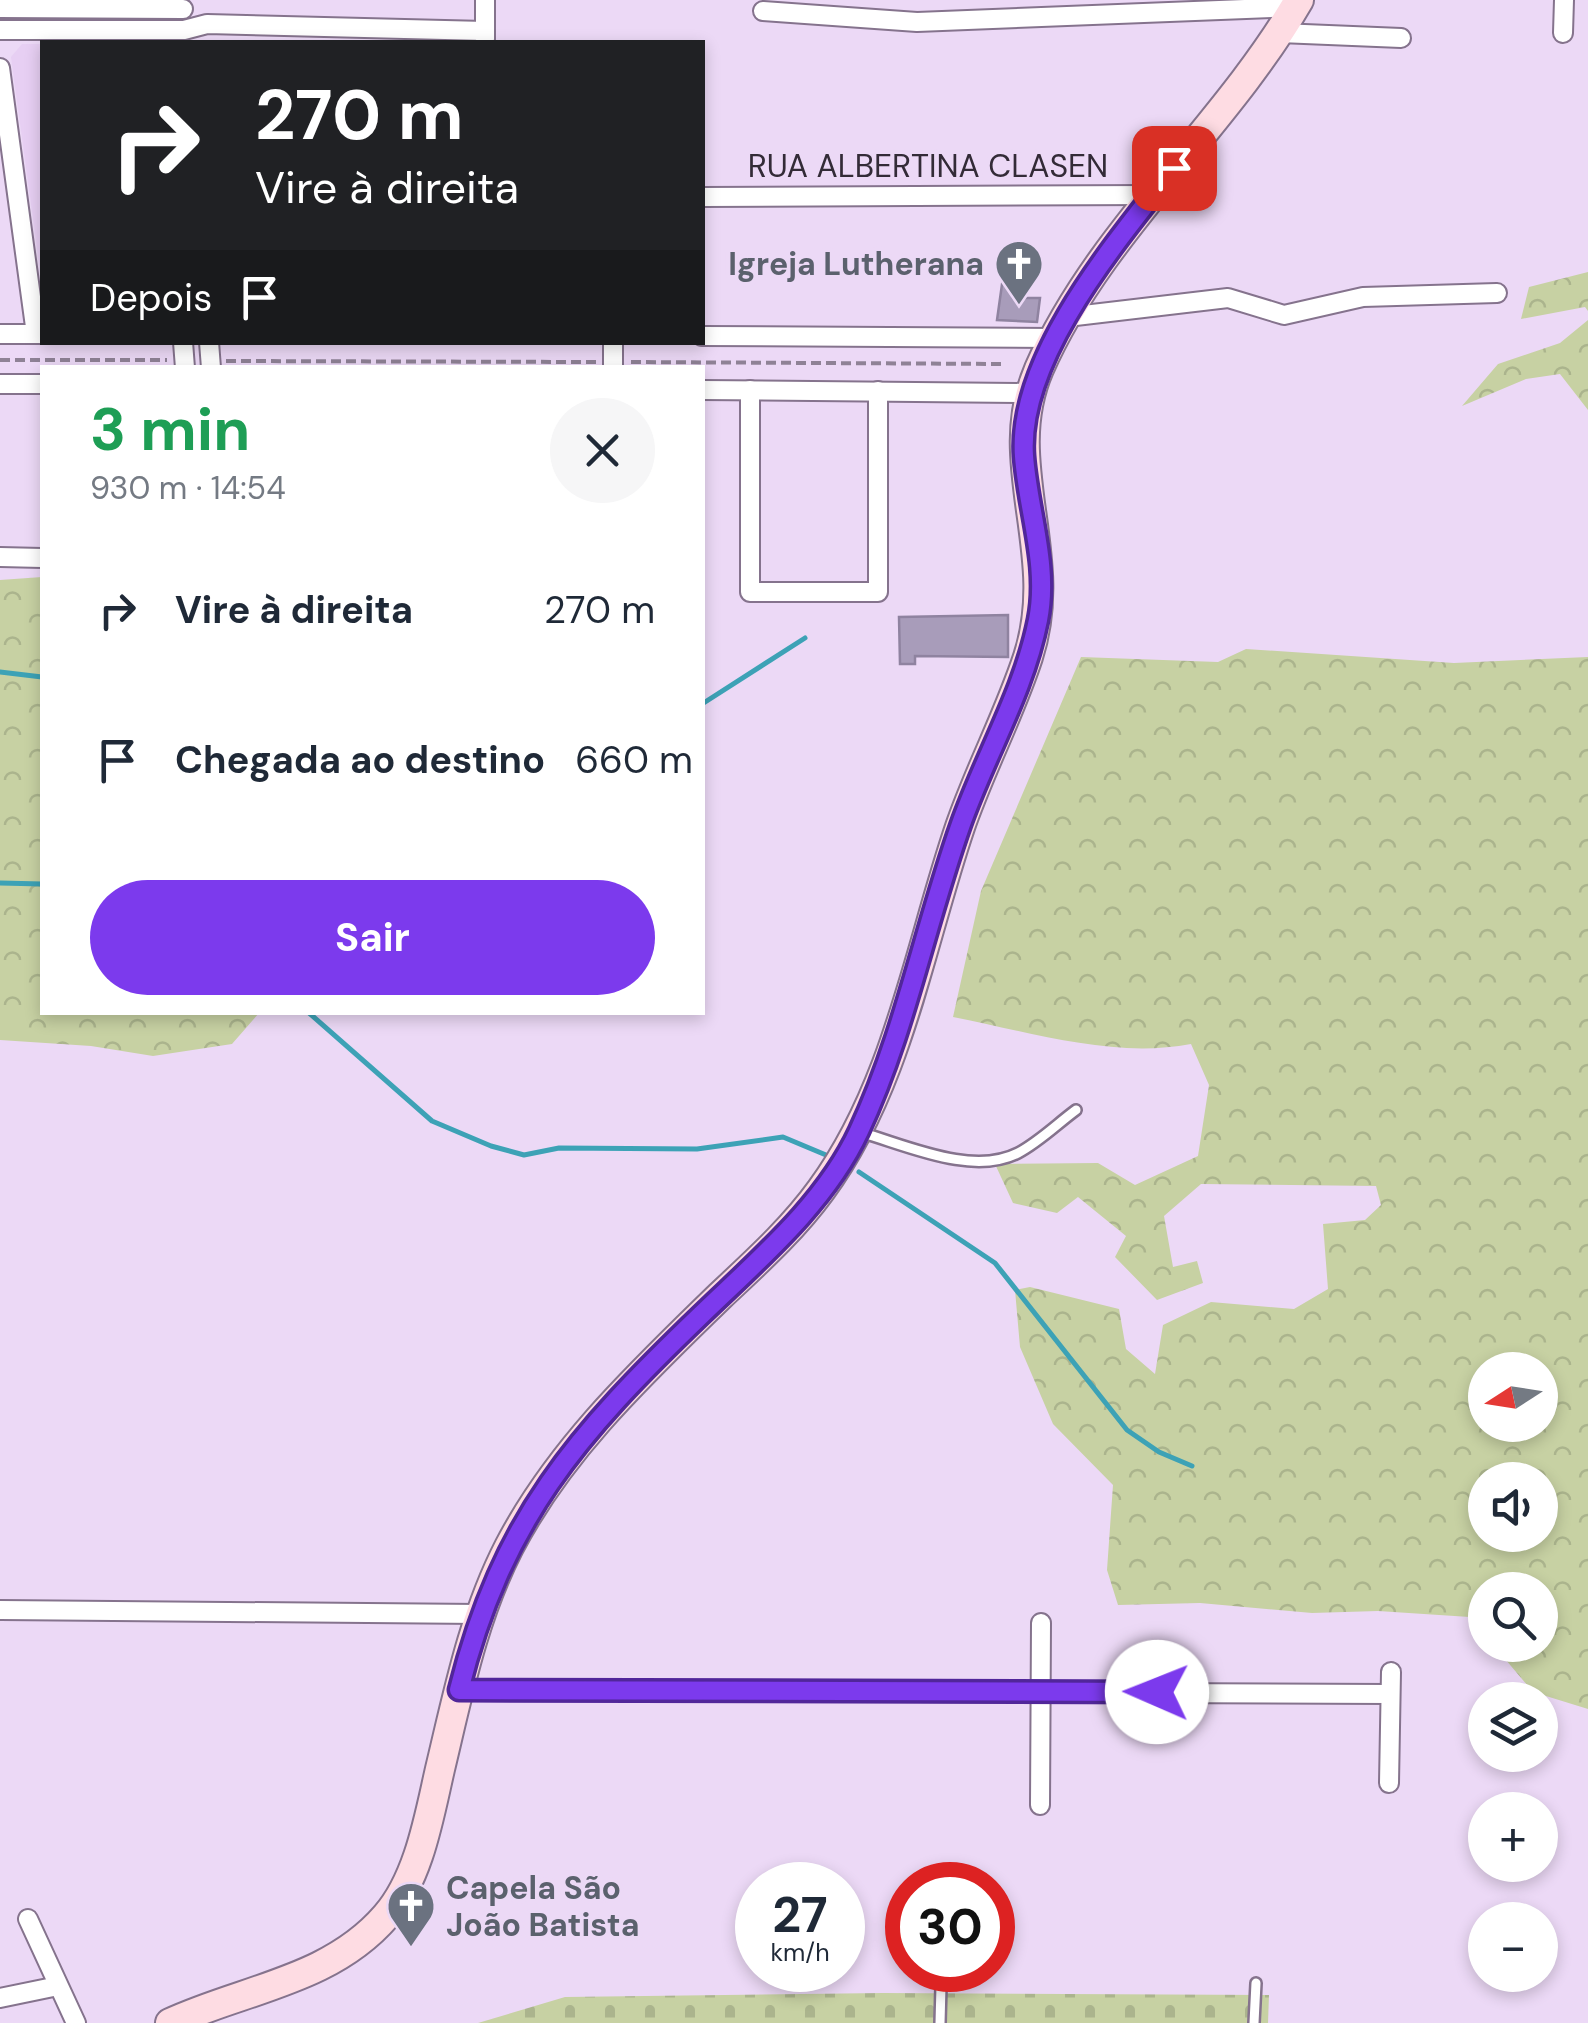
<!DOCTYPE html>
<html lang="pt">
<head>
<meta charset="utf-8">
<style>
  :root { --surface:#fff; --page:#f6f6f7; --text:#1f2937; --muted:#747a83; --accent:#7c3aed }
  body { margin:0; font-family:"DM Sans",sans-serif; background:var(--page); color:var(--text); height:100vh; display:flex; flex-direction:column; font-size:38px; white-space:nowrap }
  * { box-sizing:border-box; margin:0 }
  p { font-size:32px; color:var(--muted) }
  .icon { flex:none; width:55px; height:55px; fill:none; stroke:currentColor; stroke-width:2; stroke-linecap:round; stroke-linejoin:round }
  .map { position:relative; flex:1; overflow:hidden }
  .details { position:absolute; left:40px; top:365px; width:665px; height:650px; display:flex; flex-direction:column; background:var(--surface); border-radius:0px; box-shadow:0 5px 15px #0003 }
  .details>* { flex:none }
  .top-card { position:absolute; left:40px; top:40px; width:665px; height:305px; border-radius:0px; box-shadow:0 5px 15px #0003; background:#202124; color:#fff; overflow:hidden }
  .needle { width:65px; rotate:258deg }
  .buttons { position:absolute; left:1468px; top:1352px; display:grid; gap:20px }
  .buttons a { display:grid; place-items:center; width:90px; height:90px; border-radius:50%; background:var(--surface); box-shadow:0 5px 15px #0003; font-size:50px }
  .speed { position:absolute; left:735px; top:1862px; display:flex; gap:20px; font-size:50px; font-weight:700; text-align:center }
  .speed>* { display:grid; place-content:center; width:130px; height:130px; border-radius:50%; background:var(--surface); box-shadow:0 5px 15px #0003; line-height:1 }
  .speed small { font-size:25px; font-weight:400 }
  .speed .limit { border:15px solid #d22; background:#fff; color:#111 }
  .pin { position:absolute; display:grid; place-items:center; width:85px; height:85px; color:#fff; margin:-42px; border-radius:20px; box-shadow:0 5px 15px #0006 }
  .me { position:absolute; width:110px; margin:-55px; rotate:271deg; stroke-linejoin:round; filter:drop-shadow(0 0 8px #0008) }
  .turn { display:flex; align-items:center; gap:35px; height:210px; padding:0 50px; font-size:45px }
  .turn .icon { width:130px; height:130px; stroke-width:2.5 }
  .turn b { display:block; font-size:70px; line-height:85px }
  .then { display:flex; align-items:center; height:95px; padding:0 50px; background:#0003; gap:20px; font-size:38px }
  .round { display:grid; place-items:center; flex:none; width:105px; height:105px; border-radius:52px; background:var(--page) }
  .head { display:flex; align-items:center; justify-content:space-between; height:170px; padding:0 50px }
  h1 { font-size:60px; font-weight:700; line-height:75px; color:#1e9e55 }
  .button { display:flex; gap:20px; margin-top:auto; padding:20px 50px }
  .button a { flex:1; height:115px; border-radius:60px; background:var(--accent); color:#fff; font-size:40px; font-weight:700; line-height:115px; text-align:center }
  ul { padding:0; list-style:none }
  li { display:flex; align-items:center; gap:30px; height:150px; padding:0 50px }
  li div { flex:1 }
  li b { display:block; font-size:38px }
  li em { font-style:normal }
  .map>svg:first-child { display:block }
  .built { fill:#e7cff3 }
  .forest { fill:url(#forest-crowns); fill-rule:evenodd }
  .cemetery { fill:url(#cemetery-stones) }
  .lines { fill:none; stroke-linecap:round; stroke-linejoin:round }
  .stream { stroke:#3da2b6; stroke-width:5 }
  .building { fill:#a89cba; stroke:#8f83a0; stroke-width:2.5 }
  .lane-casing { stroke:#85738d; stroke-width:14 }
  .street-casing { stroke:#85738d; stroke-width:22 }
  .secondary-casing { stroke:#85738d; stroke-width:32 }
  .path { stroke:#8f8296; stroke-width:4; stroke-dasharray:10 5; stroke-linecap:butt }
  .lane { stroke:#fff; stroke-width:9 }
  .street { stroke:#fff; stroke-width:18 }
  .secondary { stroke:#fedce3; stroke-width:28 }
  .route-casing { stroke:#51269a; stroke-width:25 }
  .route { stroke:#7c3aed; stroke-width:18 }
  .labels { text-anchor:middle; stroke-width:9; stroke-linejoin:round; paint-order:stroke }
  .street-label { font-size:32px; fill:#332b37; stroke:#ecd9f6 }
  .worship-label { font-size:32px; font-weight:bold; fill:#5b616d; stroke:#ecd9f6; text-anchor:end }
</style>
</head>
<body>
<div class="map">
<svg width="1588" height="2023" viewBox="0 0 1588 2023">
  <defs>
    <pattern id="forest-crowns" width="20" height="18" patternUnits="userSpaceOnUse" patternTransform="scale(2.5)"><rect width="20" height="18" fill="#c7d1a3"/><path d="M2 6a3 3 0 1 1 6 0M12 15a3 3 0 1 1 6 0" fill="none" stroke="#abb48d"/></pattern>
    <pattern id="cemetery-stones" width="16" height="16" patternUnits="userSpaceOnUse" patternTransform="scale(2.5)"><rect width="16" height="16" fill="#c7d1a3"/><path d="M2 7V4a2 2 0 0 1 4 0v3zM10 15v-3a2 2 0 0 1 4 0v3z" fill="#abb48d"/></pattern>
  </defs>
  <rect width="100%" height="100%" fill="#ecd9f6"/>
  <!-- built -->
  <path class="built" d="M22,44H42V285L11,57Z"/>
  <!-- forest -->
  <g class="forest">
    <path d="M1588,272V311L1585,307L1521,319L1529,287Z"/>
    <path d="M1588,320V410L1560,374L1526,379L1462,406L1498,364L1560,343Z"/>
    <path d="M42,577V1012L259,1013L232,1044L153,1056L91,1046L0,1040V580Z"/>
    <path d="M1246,649L1454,663L1588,657V1709L1533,1692L1500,1653L1505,1645H1540V1590H1485V1618L1378,1611L1312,1613L1200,1603L1118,1605L1107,1570L1113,1485L1053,1424L1020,1347L1015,1290L1030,1287L1119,1309L1126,1349L1155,1374L1163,1325L1211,1302L1294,1309L1328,1289L1323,1224L1365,1220L1381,1205L1376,1186L1201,1184L1164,1216L1173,1267L1197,1261L1203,1283L1157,1300L1115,1257L1126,1236L1078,1197L1057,1213L1013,1203L995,1164L1098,1163L1135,1185L1198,1156L1209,1085L1191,1044C1113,1059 1030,1032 953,1017L981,891L1081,657L1218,662ZM1485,1370H1540V1425H1485ZM1485,1480H1540V1535H1485Z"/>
  </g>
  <!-- cemetery -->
  <path class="cemetery" d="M883,1993L1269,1995L1268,2023H478L565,1997Z"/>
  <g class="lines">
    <!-- stream -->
    <g class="stream">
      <path d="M0,672L42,677"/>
      <path d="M702,704L805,638"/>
      <path d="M0,883L42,884"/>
      <path d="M308,1012L432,1121L491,1146L524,1155L559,1148L697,1149L783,1137L826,1155"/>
      <path d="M859,1172L995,1263L1127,1430L1159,1452L1192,1466"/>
    </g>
  </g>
  <!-- building -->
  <g class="building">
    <path d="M1004,270L1013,298H1040L1037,322L997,320Z"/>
    <path d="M1008,615V657L915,656V664H900L899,617Z"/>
  </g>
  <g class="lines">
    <!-- lane casing -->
    <g class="lane-casing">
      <g id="lane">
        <path d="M863,1133C908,1146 973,1176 1018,1153C1039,1142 1057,1124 1076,1110"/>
        <path d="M940,2023L941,1986"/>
        <path d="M1254,2023L1256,1983"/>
      </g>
    </g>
    <!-- street casing -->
    <g class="street-casing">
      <g id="street">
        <path d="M0,8L183,9"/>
        <path d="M763,11L917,22L1295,7"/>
        <path d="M0,30H184L207,24L485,31"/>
        <path d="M1280,33L1401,38"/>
        <path d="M1563,33L1564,0"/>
        <path d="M485,39V0"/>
        <path d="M0,68L36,334"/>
        <path d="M702,197L1153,195"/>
        <path d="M1067,317L1228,298L1284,315L1363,297L1497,293"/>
        <path d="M0,334H42"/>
        <path d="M702,336L1054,338"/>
        <path d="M183,342L185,368"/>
        <path d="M209,342L211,368"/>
        <path d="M613,368V342"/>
        <path d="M0,384H42"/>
        <path d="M702,390L1031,393"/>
        <path d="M750,390V592H878V391"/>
        <path d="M0,557L42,558"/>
        <path d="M0,1610L480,1614"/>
        <path d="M459,1690L1390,1694"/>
        <path d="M1389,1783L1391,1672"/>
        <path d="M1040,1805L1041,1623"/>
        <path d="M28,1919L76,2023"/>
        <path d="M0,1998L58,1986"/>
      </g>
    </g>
    <!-- secondary casing -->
    <g class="secondary-casing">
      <path id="secondary" d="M170,2023C243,1989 330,1981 386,1916C419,1878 429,1817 440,1769C458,1694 473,1617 509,1547C560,1449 641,1373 720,1296C755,1263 792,1230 821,1190C898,1085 919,948 960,827C980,769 1009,715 1028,657C1062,553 998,464 1039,369C1099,232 1225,128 1299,0"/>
    </g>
    <!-- path -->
    <g class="path">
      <path d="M0,360H167"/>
      <path d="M226,361L597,362"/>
      <path d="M631,362L1002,364"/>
    </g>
    <!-- lane -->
    <use href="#lane" class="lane"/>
    <!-- street -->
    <use href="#street" class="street"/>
    <!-- secondary -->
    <use href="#secondary" class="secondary"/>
  </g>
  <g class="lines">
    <!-- route casing -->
    <g class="route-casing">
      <path id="route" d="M1157,1692L459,1690C502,1519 577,1434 701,1315C758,1260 825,1204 859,1131C905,1033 925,925 961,824C985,756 1024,691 1038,620C1049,565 1028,511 1024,456C1017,358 1116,242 1174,168"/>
    </g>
    <!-- route -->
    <use href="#route" class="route"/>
  </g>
  <!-- icons -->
  <defs>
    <g id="church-pin" transform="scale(2.5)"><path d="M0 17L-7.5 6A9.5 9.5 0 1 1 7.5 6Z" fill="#6b7280" stroke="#ecd9f6"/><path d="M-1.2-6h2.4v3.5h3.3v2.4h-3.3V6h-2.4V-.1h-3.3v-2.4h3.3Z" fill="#fff"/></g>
  </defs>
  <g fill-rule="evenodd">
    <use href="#church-pin" x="1019" y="264"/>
    <use href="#church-pin" x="411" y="1906"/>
  </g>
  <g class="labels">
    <!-- street labels -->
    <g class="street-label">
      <text x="928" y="177">RUA ALBERTINA CLASEN</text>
    </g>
    <!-- worship labels -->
    <g class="worship-label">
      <text x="984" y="275">Igreja Lutherana</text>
      <text x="446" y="1899" text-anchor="start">Capela São<tspan x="446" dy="37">João Batista</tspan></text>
    </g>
  </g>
</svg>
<div class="buttons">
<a><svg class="needle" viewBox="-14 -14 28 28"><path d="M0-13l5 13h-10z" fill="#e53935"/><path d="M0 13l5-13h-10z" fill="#747a83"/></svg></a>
<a><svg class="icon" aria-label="sound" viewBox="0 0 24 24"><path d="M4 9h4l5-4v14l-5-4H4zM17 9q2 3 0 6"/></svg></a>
<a><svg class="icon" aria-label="search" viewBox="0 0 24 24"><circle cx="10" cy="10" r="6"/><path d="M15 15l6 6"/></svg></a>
<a><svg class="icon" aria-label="layers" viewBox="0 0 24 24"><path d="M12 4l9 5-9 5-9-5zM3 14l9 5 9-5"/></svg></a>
<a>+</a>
<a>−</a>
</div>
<div class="speed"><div>27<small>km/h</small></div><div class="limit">30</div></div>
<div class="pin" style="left:1174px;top:168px;background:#d93025"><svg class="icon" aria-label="arrive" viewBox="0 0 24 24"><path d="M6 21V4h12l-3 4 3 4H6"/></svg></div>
<svg class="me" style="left:1157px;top:1692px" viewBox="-20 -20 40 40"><circle r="19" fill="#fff"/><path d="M0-13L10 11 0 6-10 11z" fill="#7c3aed"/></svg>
<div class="top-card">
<div class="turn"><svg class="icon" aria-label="right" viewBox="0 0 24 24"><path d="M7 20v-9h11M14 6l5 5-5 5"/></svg><div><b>270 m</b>Vire à direita</div></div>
<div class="then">Depois<svg class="icon" aria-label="arrive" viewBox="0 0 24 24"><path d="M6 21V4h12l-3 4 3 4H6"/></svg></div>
</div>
<section class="details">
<div class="head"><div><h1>3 min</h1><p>930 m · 14:54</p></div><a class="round"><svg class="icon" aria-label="close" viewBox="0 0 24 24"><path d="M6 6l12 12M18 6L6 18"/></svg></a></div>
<ul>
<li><svg class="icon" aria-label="right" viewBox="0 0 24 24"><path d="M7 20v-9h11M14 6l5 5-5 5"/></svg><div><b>Vire à direita</b></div><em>270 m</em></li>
<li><svg class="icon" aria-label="arrive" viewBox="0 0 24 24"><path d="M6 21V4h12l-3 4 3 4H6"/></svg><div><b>Chegada ao destino</b></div><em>660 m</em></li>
</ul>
<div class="button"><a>Sair</a></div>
</section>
</div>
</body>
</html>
